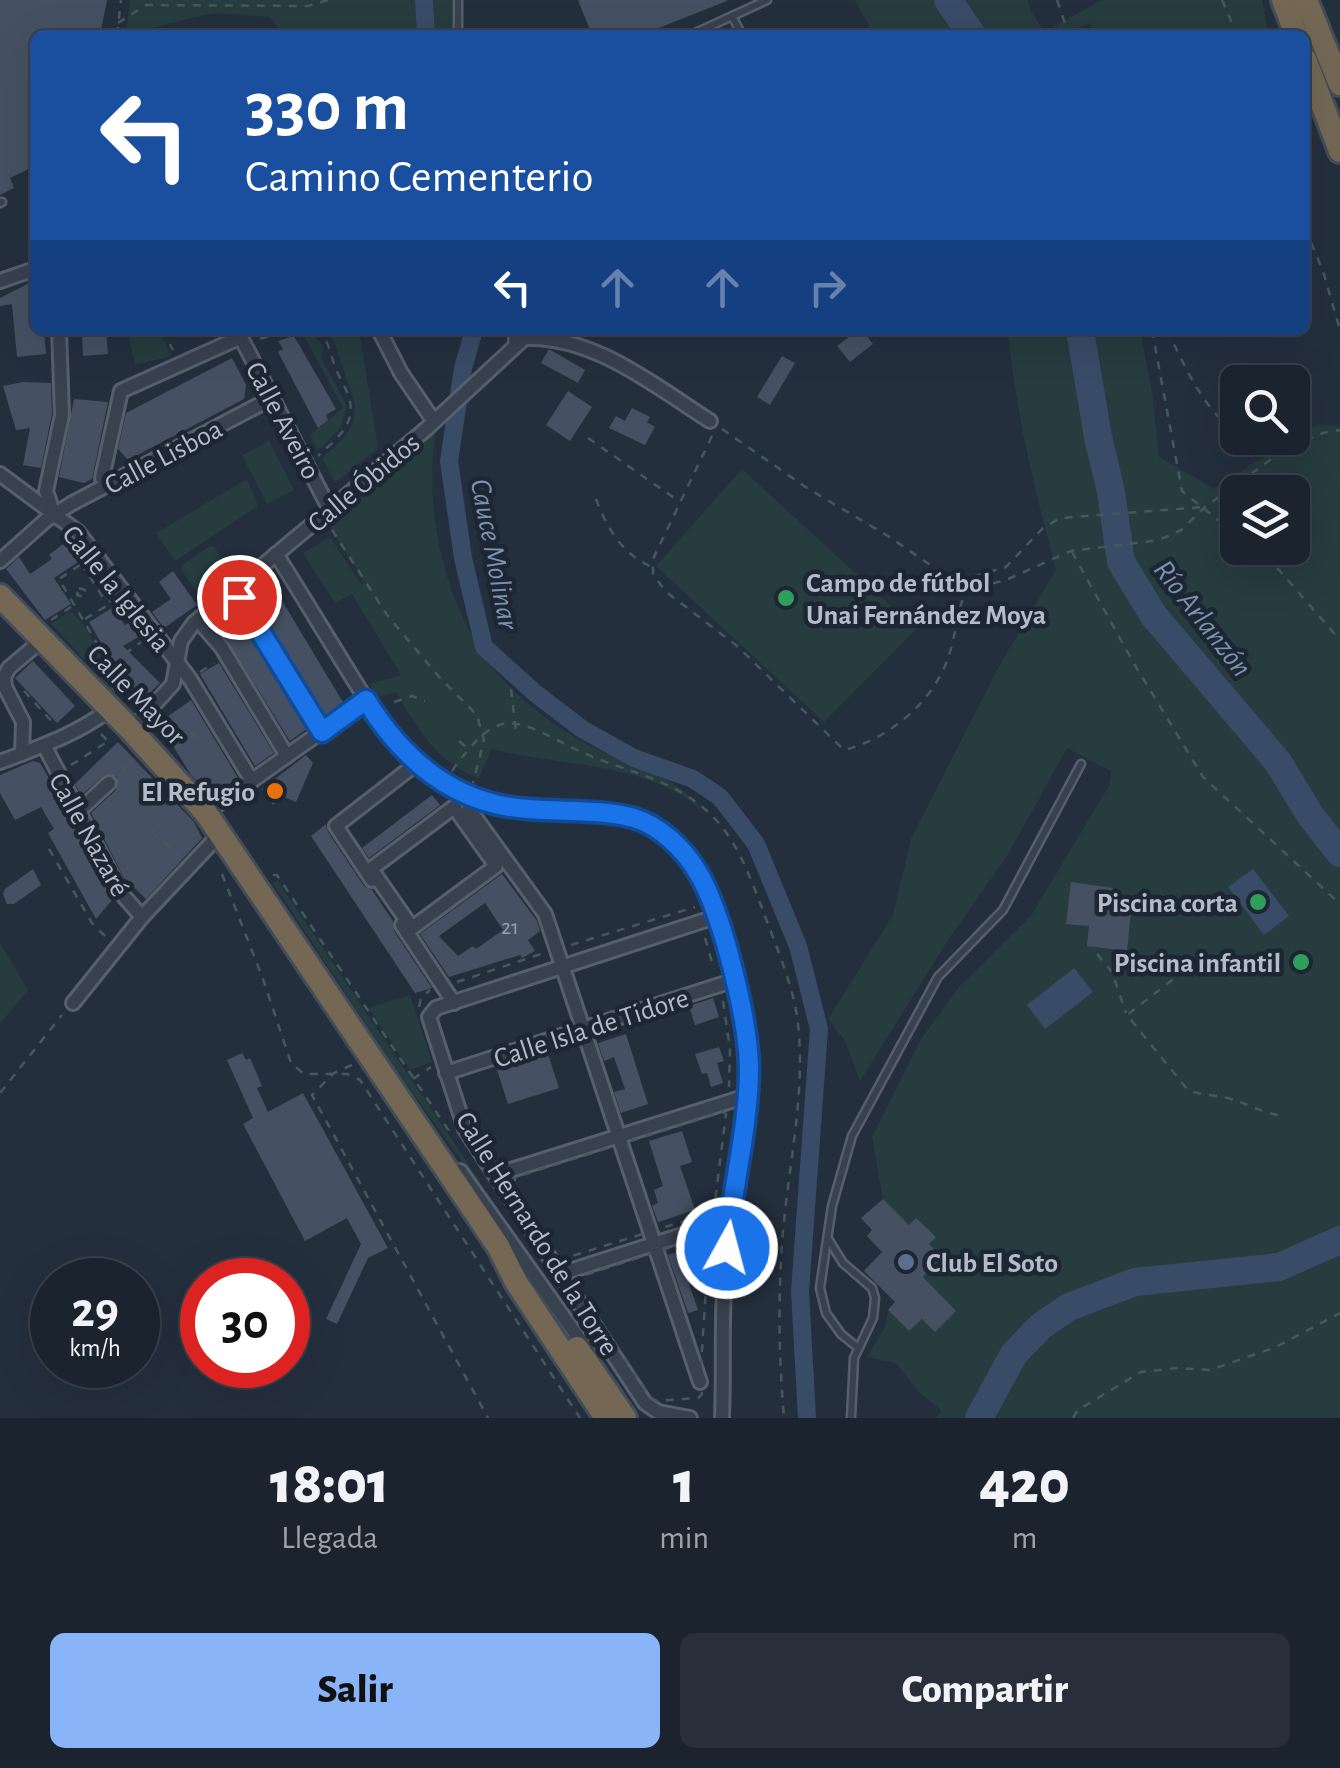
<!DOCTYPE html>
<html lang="es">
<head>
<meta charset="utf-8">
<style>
  :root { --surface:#1b232e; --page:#282f3a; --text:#f1f3f6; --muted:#a0a4aa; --line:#39404a; --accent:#8ab4f8 }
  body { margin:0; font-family:"Alegreya Sans",sans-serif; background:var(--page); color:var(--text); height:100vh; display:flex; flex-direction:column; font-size:38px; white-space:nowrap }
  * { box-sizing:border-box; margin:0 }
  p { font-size:32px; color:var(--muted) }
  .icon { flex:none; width:55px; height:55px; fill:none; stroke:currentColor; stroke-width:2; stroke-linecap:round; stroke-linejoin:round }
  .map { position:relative; height:1418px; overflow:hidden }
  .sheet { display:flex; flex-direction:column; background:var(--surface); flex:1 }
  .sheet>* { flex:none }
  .guide { position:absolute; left:30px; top:30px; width:1280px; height:305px; border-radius:15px; box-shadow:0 10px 40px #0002,0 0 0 2px var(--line); background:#1a4fa0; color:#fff; overflow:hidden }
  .tools { position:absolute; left:1220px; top:365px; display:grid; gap:20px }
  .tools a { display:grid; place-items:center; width:90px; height:90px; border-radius:15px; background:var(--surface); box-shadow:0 10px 40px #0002,0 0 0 2px var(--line); font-size:50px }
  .speed { position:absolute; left:30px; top:1258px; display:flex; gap:20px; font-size:50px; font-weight:700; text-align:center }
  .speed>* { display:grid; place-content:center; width:130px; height:130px; border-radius:50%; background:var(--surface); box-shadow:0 10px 40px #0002,0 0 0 2px var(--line); line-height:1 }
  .speed small { font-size:25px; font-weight:400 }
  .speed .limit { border:15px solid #d22; background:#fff; color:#111 }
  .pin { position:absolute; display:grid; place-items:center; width:85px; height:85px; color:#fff; margin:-42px; border:5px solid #fff; border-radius:50%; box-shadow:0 2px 10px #0007 }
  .me { position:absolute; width:110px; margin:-55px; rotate:7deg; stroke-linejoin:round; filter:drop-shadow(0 0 8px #0008) }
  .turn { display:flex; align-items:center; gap:35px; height:210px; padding:0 50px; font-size:45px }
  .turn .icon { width:130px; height:130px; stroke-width:2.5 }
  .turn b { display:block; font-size:70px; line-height:85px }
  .lanes { display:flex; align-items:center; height:95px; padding:0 50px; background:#0003; justify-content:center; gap:50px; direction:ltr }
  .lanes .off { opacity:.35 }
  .eta { display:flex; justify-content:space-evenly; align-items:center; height:170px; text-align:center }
  .eta b { font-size:60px; font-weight:800; line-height:70px }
  .action { display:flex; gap:20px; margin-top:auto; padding:20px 50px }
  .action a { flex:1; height:115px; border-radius:15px; background:var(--accent); color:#111; font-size:40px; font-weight:800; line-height:115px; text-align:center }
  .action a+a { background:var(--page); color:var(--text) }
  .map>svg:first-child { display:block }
  .green { fill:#263c3f; fill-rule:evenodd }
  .water { fill:#394c67 }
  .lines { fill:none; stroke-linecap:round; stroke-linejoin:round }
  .canal { stroke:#394c67; stroke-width:18 }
  .river { stroke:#394c67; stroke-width:28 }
  .building { fill:#455162; fill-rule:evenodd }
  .lane-casing { stroke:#565f6c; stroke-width:11 }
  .street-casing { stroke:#565f6c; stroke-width:18 }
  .highway-casing { stroke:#434c59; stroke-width:28 }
  .path { stroke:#44595c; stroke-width:2.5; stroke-dasharray:8 8; stroke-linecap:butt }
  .lane { stroke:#38414e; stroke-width:6 }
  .street { stroke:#38414e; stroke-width:12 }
  .highway { stroke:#746855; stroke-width:22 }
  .route-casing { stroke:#114b97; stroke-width:25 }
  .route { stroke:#1a73e8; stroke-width:18 }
  .leisure-dot { fill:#2e9e5b; stroke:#1d2633; stroke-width:4 }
  .food-dot { fill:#e8710a; stroke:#1d2633; stroke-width:4 }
  .service-dot { fill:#5c6f8a; stroke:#1d2633; stroke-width:4 }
  .labels { text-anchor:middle; stroke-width:9; stroke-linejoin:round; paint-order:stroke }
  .number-label { font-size:22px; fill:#98a1af }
  .street-label { font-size:28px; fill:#b4bcc9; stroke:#1d2633 }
  .poi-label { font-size:28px; font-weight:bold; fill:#b4bcc9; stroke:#1d2633; text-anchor:end }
  .water-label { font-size:30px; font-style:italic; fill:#7c92b1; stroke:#1d2633 }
</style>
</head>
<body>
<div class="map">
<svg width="1340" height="1418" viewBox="0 0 1340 1418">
  <rect width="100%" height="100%" fill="#242f3e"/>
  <!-- green -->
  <g class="green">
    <path d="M130,0H451L453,35H285L269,17L219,13L203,15L126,35Z"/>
    <path d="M855,0H1028L1030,9L1044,32L1102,0H1262L1269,35H1094L1090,23L1060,35H874Z"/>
    <path d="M127,330H158L172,356L135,365Z"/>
    <path d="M324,330H359L378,448L335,483L322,458C339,443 357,430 355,404L334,341Z"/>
    <path d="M1008,330H1140L1152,392L1159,457L1213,488L1318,424L1340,427V1418H936L941,1410L918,1391L896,1363L867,1357L885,1327L888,1310L909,1331L922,1319L935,1331L923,1277L942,1258L929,1244L935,1238L916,1218L909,1225L883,1199L872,1137L921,1039L960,986L1031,916L1109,786L1111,771L1067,748L1007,856L948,940L860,1081L845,1041L828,1019L893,915L911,839L997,670L1056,570C1035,490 1015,412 1008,330ZM1238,492H1292V548H1238Z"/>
    <path d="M303,334L314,336L324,347L321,358L347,406L341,427L318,451L310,435L343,408Z"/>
    <path d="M436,431C423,509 444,602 491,665C513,695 548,721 579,740C620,763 676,772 704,812C645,760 564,768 492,749L479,778C438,764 417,728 396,692L377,697L369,684L401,675L352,594L335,603L303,553L330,537L362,586L364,581L328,524Z"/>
    <path d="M269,441L294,490L267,504L242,455Z"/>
    <path d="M742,469L916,629L824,722L656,566Z"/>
    <path d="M247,479L258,506L175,561L156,533Z"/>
    <path d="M210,546L215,547L226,569L200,590H195L181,569L182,565Z"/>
    <path d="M70,611L83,624L104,660L95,671L51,624Z"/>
    <path d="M277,880L479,1180L477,1182L393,1066L273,883Z"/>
    <path d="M0,943L28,990L0,1024Z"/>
    <path d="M410,995L432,1062L410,1070L369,1008Z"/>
  </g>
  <!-- water -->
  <g class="water">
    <path d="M1253,869L1289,916L1264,935L1228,887Z"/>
    <path d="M1074,968L1093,992L1045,1029L1027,1005Z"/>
  </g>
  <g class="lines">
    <!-- canal -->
    <g class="canal">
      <path d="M424,0L426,35"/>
      <path d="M474,330L463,368L449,461L463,558L484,647L535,693L582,729L634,758L693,779L720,797L756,844L798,946L819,1029L800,1291L807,1418"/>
    </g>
    <!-- river -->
    <g class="river">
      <path d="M948,0L972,35"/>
      <path d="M1080,330L1098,437L1111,492L1121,562L1154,616L1278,762L1310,815L1340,853"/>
      <path d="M979,1418L1014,1354L1041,1326L1069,1307L1135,1282L1279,1267L1340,1240"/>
    </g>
  </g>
  <!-- building -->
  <g class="building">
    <path d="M0,0H107L100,35H35V166L10,178L14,188L0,195Z"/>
    <path d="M578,0H727V1L641,35H592Z"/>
    <path d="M35,280V330H44L46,354L17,357L12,304L0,306V298Z"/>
    <path d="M82,330H106L108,354L83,356Z"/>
    <path d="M858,330H862L873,344L850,362L837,346Z"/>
    <path d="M294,336L336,409L326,415L328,420L318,428L278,352L283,349L278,341Z"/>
    <path d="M549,349L585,370L578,383L541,363Z"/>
    <path d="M782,356L795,363L770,405L757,397Z"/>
    <path d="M232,358L246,385L244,399L128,460L118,449L126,413Z"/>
    <path d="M23,382L51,383L52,414L41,468L23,465L30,428L16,430L3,386Z"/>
    <path d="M568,391L592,407L570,441L546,425Z"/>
    <path d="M74,399L108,402L92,479L84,483L59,477Z"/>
    <path d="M632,408L650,417L647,422L655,427L645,445L609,428L616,416L625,421Z"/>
    <path d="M67,541L81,560L54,578L71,604L45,620L6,569L19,557L30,574L52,559L49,555Z"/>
    <path d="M173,571L197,605L164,628L152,612L171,599L159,582Z"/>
    <path d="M263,581L267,588L275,589L344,704L325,716L248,591Z"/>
    <path d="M112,608L125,625L132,621L140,636L123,646L160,683L137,705L121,688L115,693L100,677L114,665L89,622Z"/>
    <path d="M243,622L308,728L290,741L224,635Z"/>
    <path d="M33,661L75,706L57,723L15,678Z"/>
    <path d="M219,663L274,753L255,766L200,674Z"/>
    <path d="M191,700L238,778L212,796L191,775L159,723Z"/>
    <path d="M118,742L194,822L202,838L146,899L124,878L91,813L116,790L117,777L106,774L81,795L75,784Z"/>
    <path d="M306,755L313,763L296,802L284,797L273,805L262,789Z"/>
    <path d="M33,761L40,763L61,799L113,899L96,919L48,833L54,829L41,807L15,820L0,793V775Z"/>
    <path d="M432,795L440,805L369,858L362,848Z"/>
    <path d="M326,824L328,832L364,886L372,890L393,921L394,931L432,988L415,993L311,836Z"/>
    <path d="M33,869L41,885L14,904H7L3,894L5,889Z"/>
    <path d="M502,874L537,921L540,931L528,940L535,951L522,958L520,955L449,977L420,934ZM485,903L503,930L476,949L473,946L458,956L439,936Z"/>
    <path d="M1071,882L1113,888L1111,909L1131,911L1127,951L1087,946L1089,926L1066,924Z"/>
    <path d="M713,998L719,1017L695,1025L689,1006Z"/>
    <path d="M626,1034L648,1104L621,1113L614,1092L625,1089L614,1057L604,1061L598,1043Z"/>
    <path d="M719,1047L724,1061L717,1063L723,1083L711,1087L707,1073L702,1074L695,1054Z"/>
    <path d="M242,1053L246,1060L250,1058L262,1086L257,1088L268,1112L303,1093L388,1248L368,1258L337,1324L326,1319L361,1244L347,1218L305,1241L243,1124L253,1118L227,1060Z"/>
    <path d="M548,1054L559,1088L508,1104L497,1070Z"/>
    <path d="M682,1131L692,1162L680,1166L695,1210L658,1222L652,1206L658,1203L654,1190L663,1186L649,1141Z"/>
    <path d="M883,1199L909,1225L916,1218L936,1237L929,1244L942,1257L923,1277L956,1311L935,1332L922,1319L909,1331L888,1310L895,1302L864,1271L882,1252L867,1236L872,1230L861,1218Z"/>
    <path d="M692,1247L698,1264L684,1269L698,1310L688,1313L668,1255Z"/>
  </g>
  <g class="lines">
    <!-- lane casing -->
    <g class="lane-casing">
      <g id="lane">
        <path d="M458,0V35"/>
        <path d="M732,16L742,35"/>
        <path d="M691,35L767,0"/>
        <path d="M0,203L2,202"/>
        <path d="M512,348L513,330"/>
        <path d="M828,1239L843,1263L872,1288L875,1298L873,1318L854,1358L851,1418"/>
        <path d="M857,1347L841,1334L826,1313L820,1288L832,1206L852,1136L938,977L1003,910L1081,764"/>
      </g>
    </g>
    <!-- street casing -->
    <g class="street-casing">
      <g id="street">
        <path d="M0,281L35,269"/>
        <path d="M237,330L330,510"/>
        <path d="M379,330L401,373L433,420"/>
        <path d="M525,338C593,335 655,386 710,421"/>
        <path d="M0,474L78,532L190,679L252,781"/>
        <path d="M102,478L121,391L241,337"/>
        <path d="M54,515L46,491L62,415L59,330"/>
        <path d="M276,554C299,590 321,627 344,664C384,729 419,789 501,806C549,816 607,800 651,825C691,849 706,888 720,930C734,976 749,1022 749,1071C748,1138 730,1206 725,1274C721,1322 724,1370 722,1418"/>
        <path d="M0,561L46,520L71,504L272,398"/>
        <path d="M234,588L322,731"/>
        <path d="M198,620L222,648L287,756"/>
        <path d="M131,730L173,684L181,641L194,623L425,430L533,330"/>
        <path d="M45,747L121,893L142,917"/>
        <path d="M22,754L23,722L5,687L4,677L9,668L42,640"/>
        <path d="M0,762C39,747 76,735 110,709"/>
        <path d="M454,807L496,866L412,928L371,869Z"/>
        <path d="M82,808L109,783"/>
        <path d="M469,809L545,914L700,1382"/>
        <path d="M206,813L366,700"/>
        <path d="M372,880L336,826L416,764"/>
        <path d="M402,925L454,1003"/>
        <path d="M73,1003L142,917L221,833"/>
        <path d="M446,1073L735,980"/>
        <path d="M460,1171L587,1350"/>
        <path d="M495,1175L747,1096"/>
        <path d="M560,1274L729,1220"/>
        <path d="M690,1418L658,1412L645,1403L465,1129L429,1017L436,1008L715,917"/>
      </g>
    </g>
    <!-- highway casing -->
    <g class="highway-casing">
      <g id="highway">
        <path d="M1283,0L1296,35"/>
        <path d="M1306,0L1340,84"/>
        <path d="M1305,59L1340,151"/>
        <path d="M0,596L131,730L206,813L498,1246L516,1282L606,1418"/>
        <path d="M577,1348L625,1418"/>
      </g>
    </g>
    <!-- path -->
    <g class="path">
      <path d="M1057,0L1069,35"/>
      <path d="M1222,0L1237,35"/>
      <path d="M118,23L146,5L308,6L328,0"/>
      <path d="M117,35L121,0"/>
      <path d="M1305,228L1323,271L1340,330"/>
      <path d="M162,330L173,350"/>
      <path d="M315,330C329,339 329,349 334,364C338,377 348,389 350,402C355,426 334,441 318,456"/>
      <path d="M1152,330L1182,491L1238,536"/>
      <path d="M1167,330C1186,368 1202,408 1238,434"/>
      <path d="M260,339L287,330"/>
      <path d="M722,429L807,488L888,536L967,590L1006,580L1071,551L1159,540L1181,530L1205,507L1287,448L1323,433L1340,430"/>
      <path d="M712,436L653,559V574L665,591L737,646L844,750C891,738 936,700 950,652C956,632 957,611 966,591"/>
      <path d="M588,438L680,502"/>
      <path d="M1244,438L1269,447L1286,448"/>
      <path d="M596,499C606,526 622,554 650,566"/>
      <path d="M332,530L387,615L440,678L477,715L484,740L473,783"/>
      <path d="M1252,548L1279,570L1340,640"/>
      <path d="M1072,552L1133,662L1203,777L1340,904"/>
      <path d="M81,563L104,599L112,602"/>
      <path d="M80,565L59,579L109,664"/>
      <path d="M958,581L1006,567L1042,529L1060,518L1204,507"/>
      <path d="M79,588L85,590L84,597L77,595Z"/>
      <path d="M85,619L113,602"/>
      <path d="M51,620L74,605"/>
      <path d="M200,672L214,663"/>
      <path d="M99,673L141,642"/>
      <path d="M511,689L516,732"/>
      <path d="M24,691L56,726"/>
      <path d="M394,702L412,696L425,701"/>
      <path d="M101,734L108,741L113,738"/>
      <path d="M459,741L466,747"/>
      <path d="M176,748L202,730"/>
      <path d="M71,765L107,742"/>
      <path d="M452,771C500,704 512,718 577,750C621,771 669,777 706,810C736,837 748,872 762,908C775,944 794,986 798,1024C806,1097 787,1171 782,1244C778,1301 779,1360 784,1418"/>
      <path d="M122,772L134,761"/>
      <path d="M152,831L179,856"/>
      <path d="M49,849L92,923L106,937"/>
      <path d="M222,874L263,979L291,1063L304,1074H347L360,1080L580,1418"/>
      <path d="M273,875H277L449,1131"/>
      <path d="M705,938L714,969"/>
      <path d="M571,945L695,907"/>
      <path d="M1097,954L1112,972L1126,1013"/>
      <path d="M1198,960L1127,1015L1187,1089C1199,1096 1214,1094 1228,1098C1249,1104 1263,1114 1285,1116"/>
      <path d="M457,982L544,953"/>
      <path d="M723,1001L730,1049L729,1087"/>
      <path d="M419,1007L421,998L430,990"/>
      <path d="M352,1065L334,1073L312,1095L488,1418"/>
      <path d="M413,1079L431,1067"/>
      <path d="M0,1093L62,1015"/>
      <path d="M723,1112L726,1114L714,1209L710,1213L559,1260L512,1186L516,1177Z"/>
      <path d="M702,1237L709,1240L700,1382L702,1394L698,1398L657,1401L651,1398L579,1288L576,1278Z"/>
      <path d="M1073,1418L1078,1410L1141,1372L1177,1368L1210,1370L1276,1347L1340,1313"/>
    </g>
    <!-- lane -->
    <use href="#lane" class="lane"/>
    <!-- street -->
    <use href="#street" class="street"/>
    <!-- highway -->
    <use href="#highway" class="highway"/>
  </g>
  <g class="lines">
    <!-- route casing -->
    <g class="route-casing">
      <path id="route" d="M239,597L322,732L366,700C403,760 455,805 529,809C564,812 600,809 634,818C660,826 683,848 697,871C722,911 748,1019 749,1067C749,1127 732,1188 727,1248"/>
    </g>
    <!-- route -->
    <use href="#route" class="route"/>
  </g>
  <!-- markers -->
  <g class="leisure-dot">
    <circle cx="786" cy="598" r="10"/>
    <circle cx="1258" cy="902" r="10"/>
    <circle cx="1301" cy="962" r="10"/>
  </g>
  <circle class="food-dot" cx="275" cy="791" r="10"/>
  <circle class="service-dot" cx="906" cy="1262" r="10"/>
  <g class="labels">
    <!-- number labels -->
    <g class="number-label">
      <text x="510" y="934">21</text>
    </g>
    <!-- street labels -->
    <g class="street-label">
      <text transform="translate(284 420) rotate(62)" y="10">Calle Aveiro</text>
      <text transform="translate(163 456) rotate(-28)" y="10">Calle Lisboa</text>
      <text transform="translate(363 482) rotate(-40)" y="10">Calle Óbidos</text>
      <text transform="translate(117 588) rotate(51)" y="10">Calle la Iglesia</text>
      <text transform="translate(137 694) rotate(46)" y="10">Calle Mayor</text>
      <text transform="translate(90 834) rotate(61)" y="10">Calle Nazaré</text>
      <text transform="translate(591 1027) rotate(-18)" y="10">Calle Isla de Tidore</text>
      <text transform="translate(538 1233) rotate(58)" y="10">Calle Hernardo de la Torre</text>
    </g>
    <!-- poi labels -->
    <g class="poi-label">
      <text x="806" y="592" text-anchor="start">Campo de fútbol<tspan x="806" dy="32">Unai Fernández Moya</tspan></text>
      <text x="255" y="801">El Refugio</text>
      <text x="1238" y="912">Piscina corta</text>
      <text x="1281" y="972">Piscina infantil</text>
      <text x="926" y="1272" text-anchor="start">Club El Soto</text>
    </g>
    <!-- water labels -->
    <g class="water-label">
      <text transform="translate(495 554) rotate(79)" y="10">Cauce Molinar</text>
      <text transform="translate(1203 618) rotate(52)" y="10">Río Arlanzón</text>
    </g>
  </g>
</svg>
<div class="tools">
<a><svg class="icon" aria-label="search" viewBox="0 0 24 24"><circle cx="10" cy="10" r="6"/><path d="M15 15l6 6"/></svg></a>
<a><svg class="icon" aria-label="layers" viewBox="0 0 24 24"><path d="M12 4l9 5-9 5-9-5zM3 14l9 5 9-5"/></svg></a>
</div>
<div class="speed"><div>29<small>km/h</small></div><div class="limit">30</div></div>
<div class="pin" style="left:239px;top:597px;background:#d93025"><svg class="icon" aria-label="arrive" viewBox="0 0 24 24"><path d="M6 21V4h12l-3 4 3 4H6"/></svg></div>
<svg class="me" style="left:727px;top:1248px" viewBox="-20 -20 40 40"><circle r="17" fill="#1a73e8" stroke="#fff" stroke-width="3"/><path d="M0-11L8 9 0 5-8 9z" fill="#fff"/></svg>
<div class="guide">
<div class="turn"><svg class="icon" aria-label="left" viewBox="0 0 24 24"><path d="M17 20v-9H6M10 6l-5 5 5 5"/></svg><div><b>330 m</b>Camino Cementerio</div></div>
<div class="lanes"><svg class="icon" aria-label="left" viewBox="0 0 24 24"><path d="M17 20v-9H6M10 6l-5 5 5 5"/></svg><svg class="icon off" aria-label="ahead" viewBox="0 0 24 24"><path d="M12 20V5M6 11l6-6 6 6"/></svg><svg class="icon off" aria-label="ahead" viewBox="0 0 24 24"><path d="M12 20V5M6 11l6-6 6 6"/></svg><svg class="icon off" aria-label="right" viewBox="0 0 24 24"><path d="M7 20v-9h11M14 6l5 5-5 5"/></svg></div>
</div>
</div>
<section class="sheet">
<div class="eta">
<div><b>18:01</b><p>Llegada</p></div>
<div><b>1</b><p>min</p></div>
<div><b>420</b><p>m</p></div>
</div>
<div class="action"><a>Salir</a><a>Compartir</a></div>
</section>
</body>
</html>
